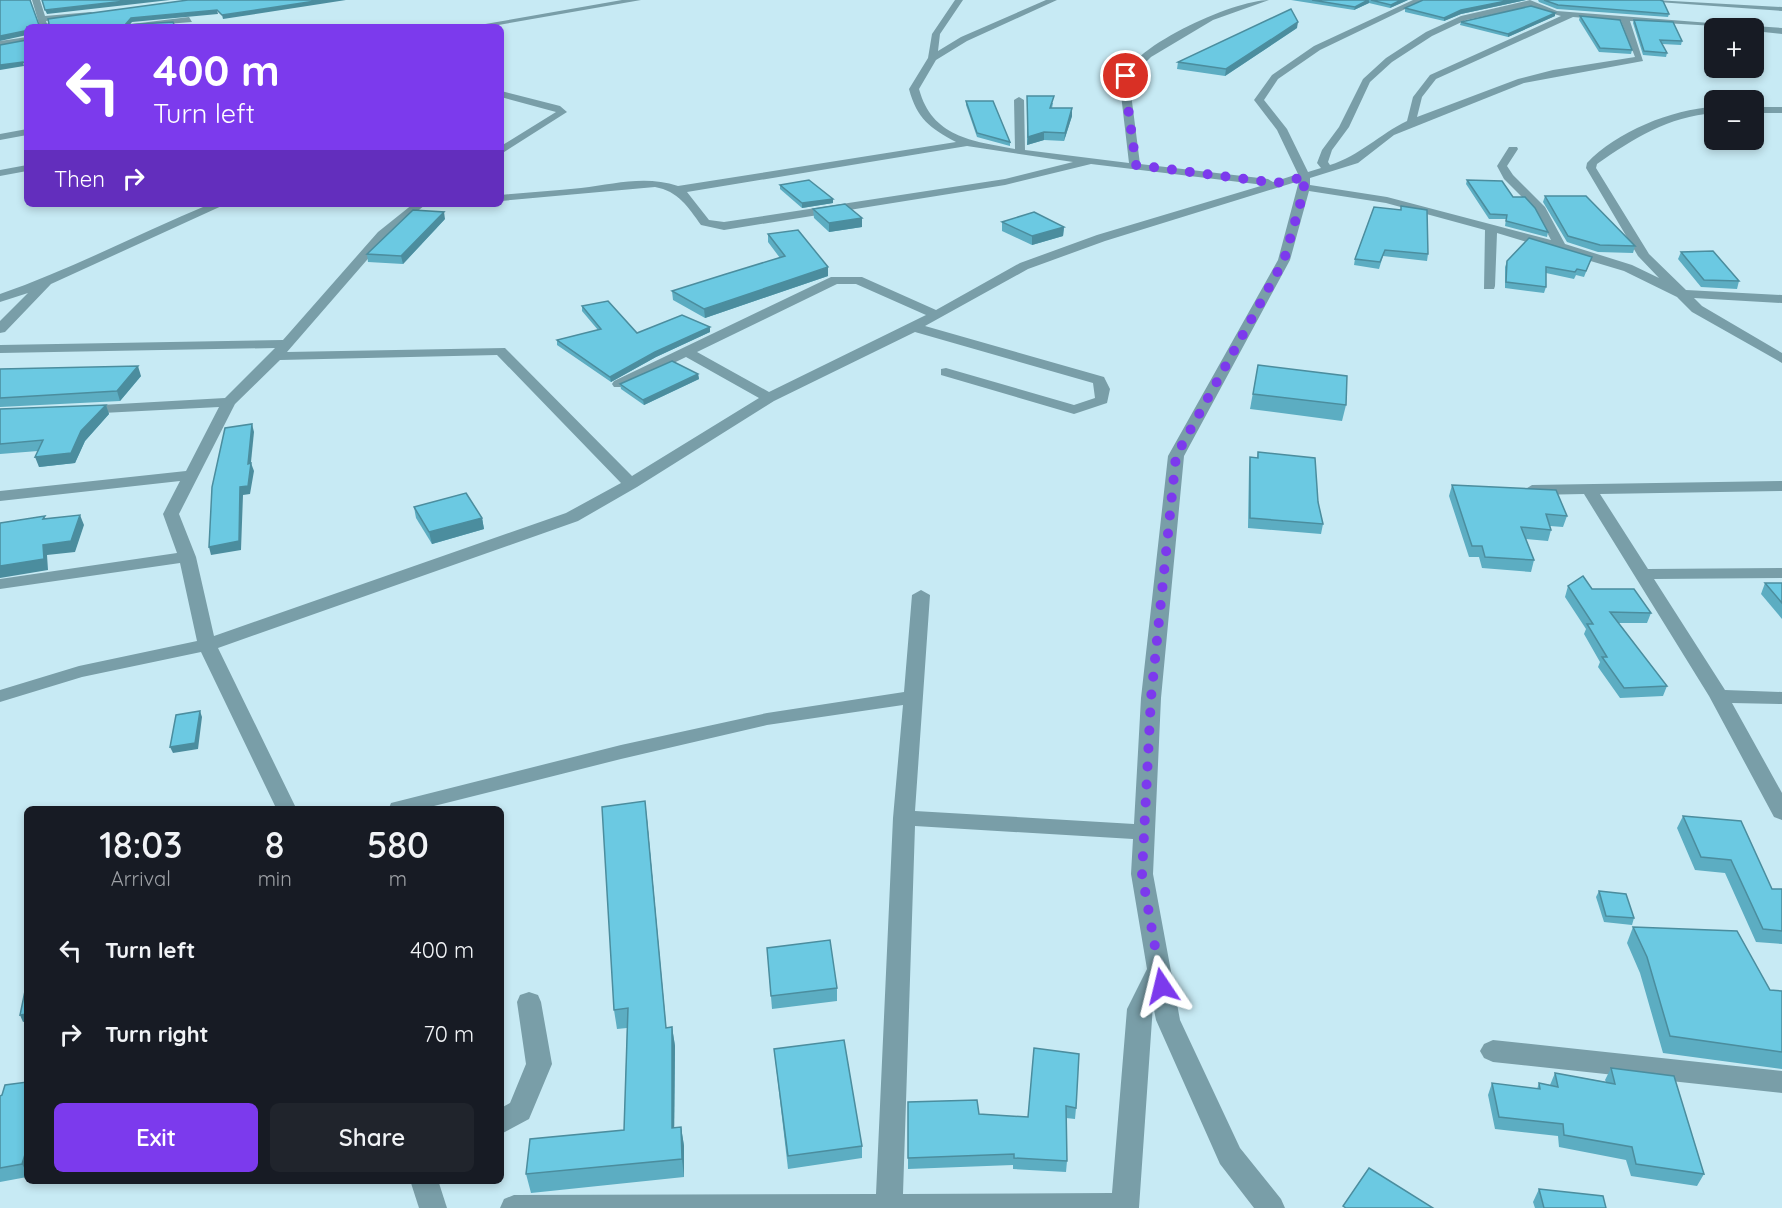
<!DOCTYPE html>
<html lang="en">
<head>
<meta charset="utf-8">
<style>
  :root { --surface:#171b24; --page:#20242c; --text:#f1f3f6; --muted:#9ea1a6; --accent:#7c3aed }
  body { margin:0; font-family:Quicksand,sans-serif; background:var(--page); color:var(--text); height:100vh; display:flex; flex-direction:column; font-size:22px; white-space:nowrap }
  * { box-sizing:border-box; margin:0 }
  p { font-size:20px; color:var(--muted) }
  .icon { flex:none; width:33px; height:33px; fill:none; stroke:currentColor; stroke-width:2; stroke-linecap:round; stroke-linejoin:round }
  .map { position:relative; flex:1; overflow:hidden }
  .details { position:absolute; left:24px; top:806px; width:480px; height:378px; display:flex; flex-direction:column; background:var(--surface); border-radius:9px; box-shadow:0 3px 9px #0003 }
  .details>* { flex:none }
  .guide { position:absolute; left:24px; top:24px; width:480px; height:183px; border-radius:9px; box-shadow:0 3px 9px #0003; background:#7c3aed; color:#fff; overflow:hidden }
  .buttons { position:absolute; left:1704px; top:18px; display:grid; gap:12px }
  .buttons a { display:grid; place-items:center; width:60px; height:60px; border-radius:9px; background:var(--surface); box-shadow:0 3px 9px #0003; font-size:30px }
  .pin { position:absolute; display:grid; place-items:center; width:51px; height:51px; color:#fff; margin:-26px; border:3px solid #fff; border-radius:50%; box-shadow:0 2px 6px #0007 }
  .me { position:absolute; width:66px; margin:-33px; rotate:350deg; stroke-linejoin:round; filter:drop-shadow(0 0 4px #0008) }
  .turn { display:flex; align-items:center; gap:21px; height:126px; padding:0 30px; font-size:27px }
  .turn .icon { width:78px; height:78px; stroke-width:2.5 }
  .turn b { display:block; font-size:42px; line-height:51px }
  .then { display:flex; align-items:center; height:57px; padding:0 30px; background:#0003; gap:12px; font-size:22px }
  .eta { display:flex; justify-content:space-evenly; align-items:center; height:102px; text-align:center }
  .eta b { font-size:36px; font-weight:600; line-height:42px }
  .cta { display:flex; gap:12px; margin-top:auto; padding:12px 30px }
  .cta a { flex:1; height:69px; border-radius:9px; background:var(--accent); color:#fff; font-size:24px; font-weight:600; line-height:69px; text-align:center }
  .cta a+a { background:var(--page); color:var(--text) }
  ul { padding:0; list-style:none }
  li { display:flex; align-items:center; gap:18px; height:84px; padding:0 30px }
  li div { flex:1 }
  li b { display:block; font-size:22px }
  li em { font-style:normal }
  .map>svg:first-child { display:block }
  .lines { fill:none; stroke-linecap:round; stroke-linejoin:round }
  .minor { fill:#799ea8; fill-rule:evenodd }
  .wall { fill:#5cadc2 }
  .shaded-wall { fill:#4b8d9e }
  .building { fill:#6bc9e2; stroke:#4b8d9e; stroke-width:1.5 }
  .route { stroke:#7c3aed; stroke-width:10; stroke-dasharray:0 18 }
</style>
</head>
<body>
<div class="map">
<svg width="1782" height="1208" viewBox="0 0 1782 1208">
  <rect width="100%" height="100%" fill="#c7eaf4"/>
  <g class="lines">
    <!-- minor -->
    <g class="minor">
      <path d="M32,0H40L45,16L91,12L95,14L46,21L48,27H40Z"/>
      <path d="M622,0H641L487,27H468Z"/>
      <path d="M955,0H963L940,34L938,51L961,37L1046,0H1057L967,41L936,60L919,89C932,137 972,141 1015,149L1014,100L1019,97L1024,100L1025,150L1129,163L1120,86C1124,48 1234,0 1269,0L1213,20L1151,57L1131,77L1130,86L1140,164L1268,179L1273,182L1298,174L1277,130L1254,100L1272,75L1314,46L1413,0H1424L1320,50L1278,79L1264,100L1287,129L1308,172L1321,168L1317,163L1322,150L1339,127L1363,79L1386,58L1426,32L1461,16L1530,0L1557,11L1748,26L1749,28L1630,21L1643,61L1524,83L1394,135L1358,163L1310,178V185L1387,197L1551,240L1536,211L1504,179L1497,166L1509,147H1517L1518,149L1507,166L1513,175L1545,207L1565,244L1632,265L1659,278L1638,256L1586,168L1587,163C1616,132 1672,109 1714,107V113C1668,117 1634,138 1597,164L1596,168L1649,254L1686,290L1782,295V303L1694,298L1702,306L1782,353V363L1692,312L1677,297L1624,271L1497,233L1495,286L1494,289H1484L1485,230L1386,203L1309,191L1290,260L1184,456L1161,698L1153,874L1180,1020L1240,1148L1281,1199L1285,1208H1254L1220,1164L1156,1020L1153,1005L1139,1208H500L504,1199L514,1195L876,1194L893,818L903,705L767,725L621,759L426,808H389L391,803L621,745L767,713L904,692L912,595L921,590L930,595L915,811L1134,824L1141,698L1168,456L1278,260L1299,181L1105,241L1028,269L925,326L1104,377L1110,389L1107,403L1074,414L941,375V369L946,368L1074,405L1095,398L1093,383L915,332L774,401L637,487L578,521L218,648L296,808H276L201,652L82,677L0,702V690L79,666L197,641L180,563L0,589V579L177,553L163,514L180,481L0,501V491L186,471L219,407L83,414L76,410L83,406L225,398L275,348L0,353V345L283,340L378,232L413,204H426L386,238L287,352L505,348L632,476L759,398L686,357L624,387H614L612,384L614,381L831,277H862L936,310L1020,263L1097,235L1264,185L1091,164L1005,185L724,230L701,225C688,207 678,191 655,187L501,201V195C528,192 554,191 581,188C615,184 645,175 678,186L956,142C930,128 917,119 909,89L928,58L932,34ZM1530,7L1561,16L1430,75L1413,97L1407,121C1380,134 1359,156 1330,165L1328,162L1332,150L1349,127L1370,82L1392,62L1432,36L1466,20ZM1573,17L1621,21L1635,57L1553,70L1518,79L1417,117L1422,97L1436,79ZM967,146L1073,162L1005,179L724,222L709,220L687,192ZM837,284H856L926,315L769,392L697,352ZM497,355L621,483L566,513L214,636L196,557L179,514L235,404L280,360ZM915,826L1133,839L1131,874L1147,969L1127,1009L1112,1193L903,1194Z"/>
      <path d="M1654,0L1782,7V11L1658,2Z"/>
      <path d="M189,17L192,22L128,27L132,24Z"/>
      <path d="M1754,26L1782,28V34L1754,31V28H1750Z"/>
      <path d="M27,37V43L0,47V41Z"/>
      <path d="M501,91L560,106L567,112L501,154V146L556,112L501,97Z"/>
      <rect x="1754" y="107" width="28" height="6"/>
      <path d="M27,129V135L0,140V134Z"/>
      <path d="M27,165V171L0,176V170Z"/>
      <path d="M210,204H226L51,284L5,332L0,333V321L28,293L0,302V294C72,269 140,233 210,204Z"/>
      <path d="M1782,481V491L1600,494L1648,569L1782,568V578L1654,579L1725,690L1782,692V704L1732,703L1782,793V820L1774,817L1709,696L1584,494L1532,495L1524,490L1532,485Z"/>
      <path d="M529,992L538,995L541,1002L552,1064L529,1119L501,1134V1108L510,1103L526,1064L517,1002L520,995Z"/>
      <path d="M1493,1040L1782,1071V1093L1493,1062L1484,1058L1480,1051L1484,1044Z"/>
      <path d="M410,1180H438L447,1208H419Z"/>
    </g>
  </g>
  <!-- wall -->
  <g class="wall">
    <path d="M1291,0H1408L1390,8L1369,3L1354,10Z"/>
    <path d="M1423,0H1526L1461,14L1444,21L1405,12V8Z"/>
    <path d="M1538,0H1660L1669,14L1668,17L1557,9L1539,2Z"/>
    <path d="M1555,16L1508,37L1460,25L1461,22Z"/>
    <path d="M1580,16L1632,50L1631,54L1599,52L1579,20Z"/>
    <path d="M1634,20L1682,41L1681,45L1662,44L1667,53L1666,57L1643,55L1633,23Z"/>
    <path d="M1297,28L1225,76L1177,69L1178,62Z"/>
    <path d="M1027,96L1053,103L1052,108L1072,116L1064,141L1044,140L1027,145Z"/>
    <path d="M966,101L1010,142V146L977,137L966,105Z"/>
    <path d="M1467,180L1513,197L1548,232L1547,237L1505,226L1506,219H1489L1466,184Z"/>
    <path d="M780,185L833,203L802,208L780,189Z"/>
    <path d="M1545,196L1635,246L1633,253L1598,252L1567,242L1543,202Z"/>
    <path d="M1374,207L1428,254L1427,261L1383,256L1379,269L1354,265L1355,259Z"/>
    <path d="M813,209L862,227L829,232L814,218Z"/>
    <path d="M445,219L403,264L368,262L367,254Z"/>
    <path d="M1002,222L1064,227L1063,236L1032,245L1002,231Z"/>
    <path d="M768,234L828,276L705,318L673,300L672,291L780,258L768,242Z"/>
    <path d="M1681,252L1739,281L1737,289L1701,287L1678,259Z"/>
    <path d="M1592,257L1584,277L1576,275L1574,279L1546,273V287L1544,293L1505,288V267L1507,261Z"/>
    <path d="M582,306L637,333L710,327V332L656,357L611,382L557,345V340L598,330L582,311Z"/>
    <path d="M1258,365L1346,405L1342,421L1250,409Z"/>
    <path d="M0,369L141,376L120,401L0,407Z"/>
    <path d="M698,374L699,379L644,405L621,389L620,384Z"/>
    <path d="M106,405L109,414L85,441L75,463L39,467L38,451L0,454V409Z"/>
    <path d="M1258,452L1323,524L1321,534L1248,528L1249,467L1250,457L1257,458Z"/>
    <path d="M1452,485L1567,516L1563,527L1550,526L1551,530L1548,541L1526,539L1534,560L1531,572L1482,568L1479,557H1469L1449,496Z"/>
    <path d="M414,507L482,518L484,529L432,544L416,518Z"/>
    <path d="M1765,583H1782V619L1761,594Z"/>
    <path d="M1568,586L1592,589L1651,613L1647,623H1618L1667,686L1663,696L1620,698L1598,667L1600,662L1584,634L1586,629L1565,597Z"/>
    <path d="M1683,816L1772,889H1782V944L1756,942L1725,873L1695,870L1677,828Z"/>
    <path d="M647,819L666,1028L672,1027L675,1046L674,1128L681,1127L684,1146V1177L531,1193L526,1174L624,1130L627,1028L617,1029L614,1010Z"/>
    <path d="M1599,891L1634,918L1632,925L1604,922L1596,897Z"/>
    <path d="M1633,927L1770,990L1782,991V1069L1663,1053L1640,973L1627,943Z"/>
    <path d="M767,948L837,988V1001L772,1009Z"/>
    <path d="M1034,1048L1076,1108L1075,1119L1066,1118L1067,1161L1066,1172L1013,1169V1165L908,1169V1102L979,1114L1028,1117Z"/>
    <path d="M774,1049L862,1146V1158L788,1169Z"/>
    <path d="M1611,1068L1704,1174L1697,1186L1631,1176L1626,1160L1559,1147L1558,1136L1495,1129L1488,1095L1492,1083L1537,1089L1539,1083L1550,1085L1555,1073L1606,1082L1605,1080Z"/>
    <path d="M27,1082V1177L0,1182V1096Z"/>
    <path d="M1539,1189L1606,1208H1535L1533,1202Z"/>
  </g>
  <!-- shaded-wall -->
  <g class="shaded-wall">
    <path d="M134,0H170L47,14L45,10Z"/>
    <path d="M322,0H346L223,19L222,15Z"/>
    <path d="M1369,0V3L1354,10L1355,7Z"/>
    <path d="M1401,0H1408L1390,8L1391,5Z"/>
    <path d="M1511,0H1526L1461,14L1444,21V18L1461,10Z"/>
    <path d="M217,10L218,14L132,22L128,27L125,25L131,18Z"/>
    <path d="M1555,13V16L1508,37V34Z"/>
    <path d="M1298,22L1297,28L1225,76L1226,69Z"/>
    <path d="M25,31L27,35L0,41V36Z"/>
    <path d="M23,62L24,66L0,70V65Z"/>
    <path d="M1072,108V116L1064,141L1065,133Z"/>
    <path d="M1044,132V140L1027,145L1028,137Z"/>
    <path d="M833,199V203L802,208V203Z"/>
    <path d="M444,212L445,219L403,264L401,256Z"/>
    <path d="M862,218V227L829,232V223Z"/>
    <path d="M1064,227L1063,236L1032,245V236Z"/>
    <path d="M828,267V276L705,318L704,309Z"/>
    <path d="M710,327V332L656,357L611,382L610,377L655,352Z"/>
    <path d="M138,366L141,376L120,401L117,391Z"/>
    <path d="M698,374L699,379L644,405L643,400Z"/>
    <path d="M106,405L109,414L85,441L75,463L39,467L35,457L81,431Z"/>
    <path d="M252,424L254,432L250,472L248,464Z"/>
    <path d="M251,463L254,471L250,494L243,495L241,550L211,555L209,547L240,487Z"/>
    <path d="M80,515L84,525L75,552L47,555L48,570L0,578V566L43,545Z"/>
    <path d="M482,518L484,529L432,544L429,532Z"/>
    <path d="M200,711L202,717L198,749L173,753L170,747Z"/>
    <path d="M645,801L647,819L668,1047L666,1028Z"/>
    <path d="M27,1014V1021L23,1022L20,1015Z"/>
    <path d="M672,1027L675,1046L674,1147L672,1128Z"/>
    <path d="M681,1127L684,1146V1177L682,1159Z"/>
    <path d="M27,1148V1173L22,1164Z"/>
  </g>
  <!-- building -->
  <g class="building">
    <path d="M0,0H30L39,25L49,24L48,19L188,0H322L222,15L217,10L131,18L125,25L173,22L175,27H27V39L25,31L0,36Z"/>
    <path d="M42,0H134L45,10Z"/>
    <path d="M1312,0H1368L1355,7Z"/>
    <path d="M1371,0H1401L1391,5Z"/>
    <path d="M1423,0H1511L1461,10L1444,18L1405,8Z"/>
    <path d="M1544,0H1660L1663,1L1669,14L1558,5Z"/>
    <path d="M1531,6L1555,13L1508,34L1461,22Z"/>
    <path d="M1291,9L1298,22L1226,69L1178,62Z"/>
    <path d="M1580,16L1620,20L1632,50L1600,48Z"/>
    <path d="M1634,20L1673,22L1682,41L1660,40L1667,53L1644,51Z"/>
    <path d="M27,40V65L23,62L0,65V45Z"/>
    <path d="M1027,96H1054L1050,108H1072L1065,133L1044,132L1028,137Z"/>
    <path d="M966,101H993L1010,142L977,133Z"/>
    <path d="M809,180L833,199L802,203L780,185Z"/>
    <path d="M1467,180L1502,181L1513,197H1525L1535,208L1548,232L1506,221L1507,215L1490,214Z"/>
    <path d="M1545,196H1586L1635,246L1600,245L1568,236Z"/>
    <path d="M845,204L862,218L829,223L813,209Z"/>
    <path d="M1401,206L1427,210L1428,254L1385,250L1380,262L1355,259L1374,207L1401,210Z"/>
    <path d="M413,210L444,212L401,256L367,254Z"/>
    <path d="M1034,212L1064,227L1032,236L1002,222Z"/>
    <path d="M798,230L828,267L704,309L672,291L726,274L785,256L768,234Z"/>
    <path d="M1529,238L1592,257L1586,271L1577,269L1575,272L1546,267V287L1506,282L1507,261Z"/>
    <path d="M1713,251L1739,281L1704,280L1681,252Z"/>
    <path d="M608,301L637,333L682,315L710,327L655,352L610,377L557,340L601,329L582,306Z"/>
    <path d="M672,361L698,374L643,400L620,384Z"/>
    <path d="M1258,365L1347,376L1346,405L1253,394Z"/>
    <path d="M138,366L117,391L0,398V369Z"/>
    <path d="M106,405L81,431L71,453L35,457L43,440L0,444V409Z"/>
    <path d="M252,424L248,464L251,463L248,486L240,487L239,541L209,547L212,487L225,428Z"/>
    <path d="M1258,452L1315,458L1318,502L1323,524L1250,518V457L1258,458Z"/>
    <path d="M1452,485L1556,490L1567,516L1546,514L1551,530L1521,527L1534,560L1485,557L1482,546H1472Z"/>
    <path d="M466,493L482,518L429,532L414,507Z"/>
    <path d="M80,515L71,541L43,545L44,559L0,566V523L45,516L43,519Z"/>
    <path d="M1583,576L1592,589H1634L1651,613L1610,612L1667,686L1624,688L1602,657H1607L1587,624H1593L1568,586Z"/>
    <path d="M1765,583H1782V603Z"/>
    <path d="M200,711L195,743L170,747L176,715Z"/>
    <path d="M645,801L666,1028L672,1027V1128L681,1127L682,1159L526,1174L530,1139L624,1130L628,1008L614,1010L602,807Z"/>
    <path d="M1683,816L1741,821L1772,889H1782V931L1763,929L1731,860L1701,857Z"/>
    <path d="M1599,891L1626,894L1634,918L1606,916Z"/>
    <path d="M1633,927L1737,931L1770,990L1782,991V1052L1670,1036L1647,957Z"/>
    <path d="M830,940L837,988L771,996L767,948Z"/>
    <path d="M25,991H27V1014L20,1015Z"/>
    <path d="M844,1040L862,1146L788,1156L774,1049Z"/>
    <path d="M1034,1048L1079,1054L1076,1108L1066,1106L1067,1161L1014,1158V1154L908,1158V1102L977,1100L979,1114L1028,1117Z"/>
    <path d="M1611,1068L1674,1076L1704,1174L1636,1164L1632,1147L1564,1135L1563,1124L1499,1117L1492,1083L1540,1089L1539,1083L1558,1087L1555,1073L1615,1084Z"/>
    <path d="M27,1082V1148L22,1164L0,1168V1096L2,1095L5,1085Z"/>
    <path d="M1369,1168L1433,1208H1346L1343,1206Z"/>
    <path d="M1539,1189L1603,1196L1606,1208H1544Z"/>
  </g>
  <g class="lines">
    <!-- route -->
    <path class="route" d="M1126,76L1125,86L1136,165L1276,183L1305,177L1303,194L1284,260L1176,456L1151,698L1142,874L1162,986"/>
  </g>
</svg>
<div class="buttons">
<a>+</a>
<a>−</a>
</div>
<div class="pin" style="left:1126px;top:76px;background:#d93025"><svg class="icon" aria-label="arrive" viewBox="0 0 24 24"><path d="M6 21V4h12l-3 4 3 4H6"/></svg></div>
<svg class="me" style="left:1162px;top:986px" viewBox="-20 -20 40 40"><path d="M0-17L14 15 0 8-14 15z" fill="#7c3aed" stroke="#fff" stroke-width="4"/></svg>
<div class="guide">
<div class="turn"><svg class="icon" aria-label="left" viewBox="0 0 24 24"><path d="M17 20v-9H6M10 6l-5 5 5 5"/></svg><div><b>400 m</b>Turn left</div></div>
<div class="then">Then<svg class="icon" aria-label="right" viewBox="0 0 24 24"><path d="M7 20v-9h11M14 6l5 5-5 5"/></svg></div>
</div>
<section class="details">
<div class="eta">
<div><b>18:03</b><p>Arrival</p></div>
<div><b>8</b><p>min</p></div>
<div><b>580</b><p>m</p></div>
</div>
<ul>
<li><svg class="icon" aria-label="left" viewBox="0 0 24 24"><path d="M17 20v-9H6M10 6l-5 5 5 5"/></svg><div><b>Turn left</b></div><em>400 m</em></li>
<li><svg class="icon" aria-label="right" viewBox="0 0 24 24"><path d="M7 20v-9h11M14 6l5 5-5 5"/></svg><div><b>Turn right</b></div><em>70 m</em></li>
</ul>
<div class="cta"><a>Exit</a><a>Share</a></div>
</section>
</div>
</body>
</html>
